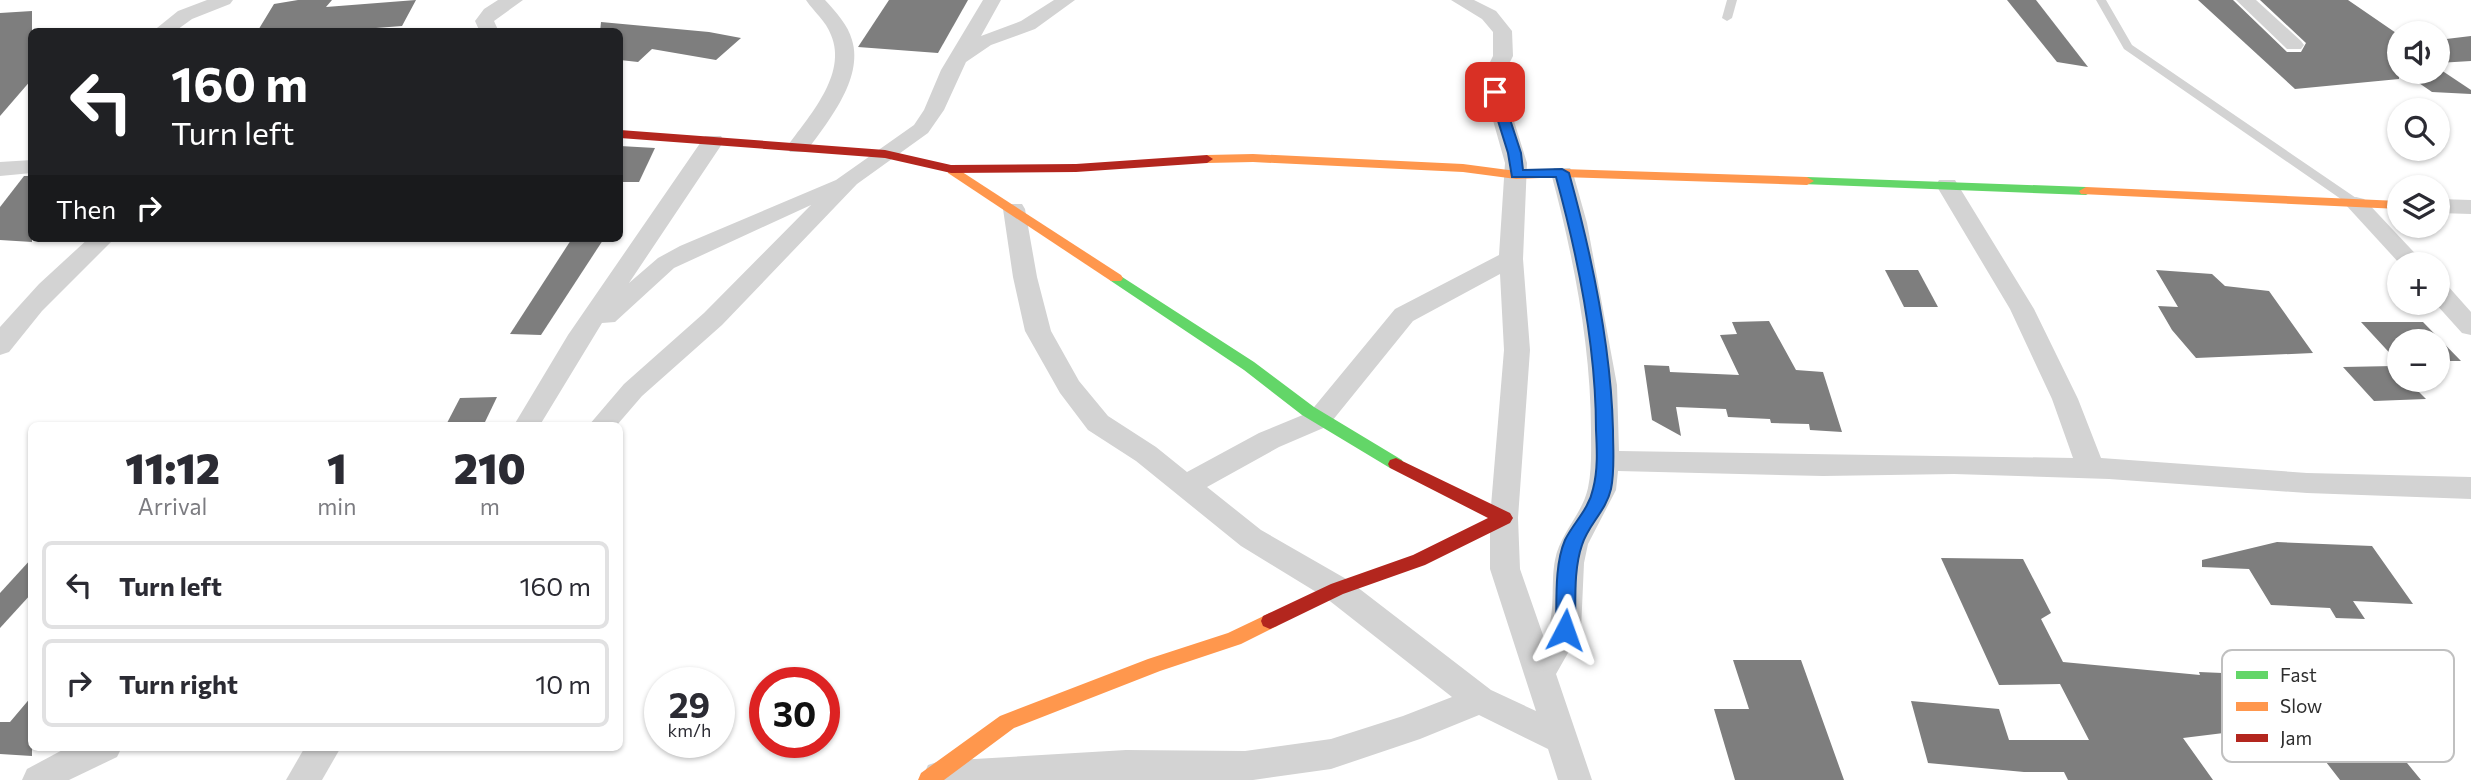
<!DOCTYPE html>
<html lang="en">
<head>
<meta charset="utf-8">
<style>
  :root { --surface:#fff; --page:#f7f7f7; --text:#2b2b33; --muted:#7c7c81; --line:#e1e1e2 }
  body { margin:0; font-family:Commissioner,sans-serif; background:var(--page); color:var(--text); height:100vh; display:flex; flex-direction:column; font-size:26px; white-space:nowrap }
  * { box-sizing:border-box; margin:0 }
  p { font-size:23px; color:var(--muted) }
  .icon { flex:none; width:38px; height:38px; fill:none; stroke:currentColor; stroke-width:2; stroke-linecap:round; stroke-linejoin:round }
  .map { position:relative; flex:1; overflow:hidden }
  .panel { position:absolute; left:28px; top:422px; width:595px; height:329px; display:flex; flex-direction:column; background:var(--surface); border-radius:10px; box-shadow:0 2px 5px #0004 }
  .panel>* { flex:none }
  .hud { position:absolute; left:28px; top:28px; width:595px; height:214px; border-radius:10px; box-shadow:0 2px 5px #0004; background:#202124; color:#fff; overflow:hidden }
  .controls { position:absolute; left:2387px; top:21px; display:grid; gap:14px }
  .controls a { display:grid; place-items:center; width:63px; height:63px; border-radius:50%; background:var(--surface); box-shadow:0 2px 5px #0004; font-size:35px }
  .speed { position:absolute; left:644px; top:667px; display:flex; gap:14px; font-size:35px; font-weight:700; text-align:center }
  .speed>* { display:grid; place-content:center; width:91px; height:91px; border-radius:50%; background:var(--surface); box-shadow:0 2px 5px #0004; line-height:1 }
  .speed small { font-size:18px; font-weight:400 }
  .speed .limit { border:10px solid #d22; background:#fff; color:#111 }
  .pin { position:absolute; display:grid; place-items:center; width:60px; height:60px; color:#fff; margin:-30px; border-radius:14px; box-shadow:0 4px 10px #0006 }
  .me { position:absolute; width:77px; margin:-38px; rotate:4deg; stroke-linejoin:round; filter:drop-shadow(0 0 5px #0008) }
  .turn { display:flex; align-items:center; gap:24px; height:147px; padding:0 28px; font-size:32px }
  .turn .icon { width:91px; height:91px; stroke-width:2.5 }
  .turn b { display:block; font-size:49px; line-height:60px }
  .then { display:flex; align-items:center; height:66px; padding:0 28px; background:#0003; gap:14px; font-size:26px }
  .eta { display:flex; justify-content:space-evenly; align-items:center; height:119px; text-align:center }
  .eta b { font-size:42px; font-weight:800; line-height:49px }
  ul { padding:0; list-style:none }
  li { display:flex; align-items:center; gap:21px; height:88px; margin:0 14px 10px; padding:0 14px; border:4px solid var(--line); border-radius:10px }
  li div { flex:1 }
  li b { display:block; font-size:26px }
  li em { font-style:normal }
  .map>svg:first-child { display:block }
  .building { fill:#7e7e7e }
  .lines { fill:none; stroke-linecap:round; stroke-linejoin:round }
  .lane { fill:#d3d3d3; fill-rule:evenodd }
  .street { fill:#d3d3d3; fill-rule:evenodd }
  .fast { fill:#63d668; fill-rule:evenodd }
  .slow { fill:#ff974d; fill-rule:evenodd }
  .jam { fill:#b3261e; fill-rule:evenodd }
  .route { fill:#1a73e8; stroke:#114b97; stroke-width:2 }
  .key { fill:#fff; stroke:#c0c0c0; stroke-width:2 }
  .key-label { font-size:19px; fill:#2e2e2e }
</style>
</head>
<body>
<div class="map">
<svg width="2471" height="780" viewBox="0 0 2471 780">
  <rect width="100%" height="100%" fill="#fff"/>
  <!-- building -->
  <g class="building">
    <path d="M298,0H332L326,7L416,0L402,26L363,29L362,32H257L274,4Z"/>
    <path d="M889,0H968L938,53L858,47Z"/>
    <path d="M2007,0H2036L2088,67L2057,62Z"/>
    <path d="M2198,0H2233L2287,52H2301L2306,43L2260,0H2348L2399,35V79L2295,89Z"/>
    <path d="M32,11V79L0,116V13Z"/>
    <path d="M601,22L709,32L741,38L716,60L652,49L638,62L620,60V32H600Z"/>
    <path d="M2471,36V61L2438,63V40Z"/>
    <path d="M2438,68L2471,90V94L2432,92L2403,72H2438Z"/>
    <path d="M620,146L655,148L639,182H620Z"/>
    <path d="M24,176H32V242L0,240V207Z"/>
    <path d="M571,240H603L541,335L510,334Z"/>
    <path d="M1885,270H1918L1938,307H1904Z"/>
    <path d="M2156,270L2212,274L2225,286L2269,291L2313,353L2196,358L2172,330L2158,306L2178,307Z"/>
    <path d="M1769,321L1796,370L1823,372L1842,432L1810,430L1809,424L1771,423L1770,419L1728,417L1726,409L1676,407L1681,436L1652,420L1644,365L1669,366L1670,372L1739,375L1720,335L1737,334L1732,322Z"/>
    <path d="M2361,322H2423L2461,361H2438V341H2399L2397,361Z"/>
    <path d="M2394,366L2399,372V380H2407L2426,399L2374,401L2343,367Z"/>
    <path d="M497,397L485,422L447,423L460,398Z"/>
    <path d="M2277,542L2372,546L2413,604L2353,601L2365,619L2336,618L2330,608L2271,605L2249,569L2202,567V560Z"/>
    <path d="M32,558V593L0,628V593Z"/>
    <path d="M1941,558L2023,559L2051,613L2041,619L2063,662L2200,675L2199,672L2269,675L2302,730L2375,724L2421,780H2340L2302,731L2248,730L2183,738L2213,780H2068L2064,772H2024L1928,763L1911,701L1999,709L2009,740H2089L2060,684L1999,685Z"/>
    <path d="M1733,660H1801L1844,780H1735L1714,709H1749Z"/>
    <path d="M32,696V756L0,754V722H10Z"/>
  </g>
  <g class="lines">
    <!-- lane -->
    <g class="lane">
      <path d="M1727,0H1737L1732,18L1727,21L1722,18Z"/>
      <path d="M2096,0H2106L2132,45L2359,200L2361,203L2359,206H2351L2124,49Z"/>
    </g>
    <!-- street -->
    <g class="street">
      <path d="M207,0H233L230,4L192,19L174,32H152L178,11Z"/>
      <path d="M498,0H523L494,21L499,32H480L475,21L484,9Z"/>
      <path d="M806,0H825C836,12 848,25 852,40C864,79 827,123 806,152H790L787,147C808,117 848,75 831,35C826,21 814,12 806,0Z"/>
      <path d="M983,0H1001L981,36L1021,21L1054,0H1075L1035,29L991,45L966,62L944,110L928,133L857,184L722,325L642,396L617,425H589L624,384L704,313L811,205L674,268L615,322L602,323L540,425H514L568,335L705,136H721L724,141L629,283L658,258L680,246L836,180L914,125L924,110L941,70Z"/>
      <path d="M1451,0H1474L1496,11L1512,31L1513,56L1503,76L1505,92L1527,163L1523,259L1530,350L1518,518L1520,569L1544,638C1557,616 1550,585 1555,560C1560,533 1582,515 1588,488C1592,469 1591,449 1591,430C1591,346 1573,254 1551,173L1554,168H1570L1573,173L1587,223L1617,385L1619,451L2073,458L2052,399L2010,309L1936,185L1939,180H1955L1958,185L2034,309L2078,399L2101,458L2307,473L2471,477V499L2307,493L2109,479L1954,474L1823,476L1618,471L1616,490L1588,544L1584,563L1581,630L1556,674L1592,780H1558L1548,749L1479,715L1420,739L1331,769L1253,780H925L923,776L928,765L940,761L1126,750L1245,751L1331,739L1403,716L1452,697L1326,598L1241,546L1136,461L1088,430L1060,393L1025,331L1013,277L1003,209L1006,204H1022L1025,209L1037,277L1051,331L1079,381L1108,416L1156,447L1187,472L1259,433L1310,412L1395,309L1499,255L1505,163L1485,92L1483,76L1493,56V32L1482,19ZM1500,274L1504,350L1490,518V569L1536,711L1491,690L1348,580L1261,530L1207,487L1279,447L1328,426L1413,321Z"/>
      <path d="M2236,0H2256L2301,41L2304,45L2301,49H2287Z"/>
      <path d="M32,160V173L0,176V162Z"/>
      <path d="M2356,197L2364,199L2425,264H2400L2345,204L2348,199Z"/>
      <path d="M2438,199L2471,200V214L2438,213Z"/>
      <path d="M89,238H115L42,311L9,352L0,355V327L39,284Z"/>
      <path d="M2438,283L2447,285L2471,312V335L2462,333L2435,303H2438Z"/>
      <path d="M68,747H122L117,757L69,780H22L27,769Z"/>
      <path d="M305,747H341L322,780H286Z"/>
    </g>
    <!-- fast -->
    <g class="fast">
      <path d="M1807,177L2086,187L2093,191L2086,195L1802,184L1800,181Z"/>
      <path d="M1116,273L1254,362L1314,407L1402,460L1404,464L1402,468H1390L1302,415L1244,370L1111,281L1109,278L1111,275Z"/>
    </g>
    <!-- slow -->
    <g class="slow">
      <path d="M1253,154L1463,164L1516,171L1562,169L1807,177L1814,181L1807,185L1562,177L1516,179L1463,172L1253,162L1207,163L1201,159L1207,155Z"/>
      <path d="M953,166L1121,275L1123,278L1121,281H1111L948,173V167Z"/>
      <path d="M2086,187L2399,201V209L2081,194L2079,191Z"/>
      <path d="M1270,613L1277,616L1279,621L1277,626L1241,644L1160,671L1014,728L944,780H918L921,773L1000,716L1148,659L1228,633Z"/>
    </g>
    <!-- jam -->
    <g class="jam">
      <path d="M620,130L885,150L951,165L1076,164L1207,155L1213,159L1207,163L1076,172L951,173L885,158L620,138Z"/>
      <path d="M1396,458L1510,513L1513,518L1510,523L1425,565L1343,594L1277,626L1270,629L1263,626L1261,621L1263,616L1331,584L1413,555L1488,518L1390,468L1388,464L1390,460Z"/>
    </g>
  </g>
  <!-- route -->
  <path class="route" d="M1495,89L1501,92L1521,153L1523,170L1562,169L1569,173C1592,256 1611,345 1613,430C1613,450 1615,470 1611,489C1606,511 1588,525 1582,545C1573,571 1576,603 1575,630L1572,636L1565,638L1559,636L1556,630C1557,602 1554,566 1565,540C1574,522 1589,509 1593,489C1598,470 1597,450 1596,430C1596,347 1578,257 1556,177H1512L1508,153L1489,92Z"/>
  <!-- legend -->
  <rect x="2222" y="650" width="232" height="112" rx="10" class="key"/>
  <rect x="2236" y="671" width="32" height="8" fill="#63d668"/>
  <rect x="2236" y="702" width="32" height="9" fill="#ff974d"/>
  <rect x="2236" y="734" width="32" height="8" fill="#b3261e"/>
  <g class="key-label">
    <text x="2280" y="682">Fast</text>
    <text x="2280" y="713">Slow</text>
    <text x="2280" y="745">Jam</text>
  </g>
</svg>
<div class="controls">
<a><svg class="icon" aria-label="sound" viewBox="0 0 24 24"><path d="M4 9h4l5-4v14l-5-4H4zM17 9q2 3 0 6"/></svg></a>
<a><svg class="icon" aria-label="search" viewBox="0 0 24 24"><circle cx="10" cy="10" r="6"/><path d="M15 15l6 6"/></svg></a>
<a><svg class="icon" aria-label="layers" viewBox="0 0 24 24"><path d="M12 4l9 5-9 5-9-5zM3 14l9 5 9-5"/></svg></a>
<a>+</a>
<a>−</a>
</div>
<div class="speed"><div>29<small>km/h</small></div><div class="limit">30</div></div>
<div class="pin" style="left:1495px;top:92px;background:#d93025"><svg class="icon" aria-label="arrive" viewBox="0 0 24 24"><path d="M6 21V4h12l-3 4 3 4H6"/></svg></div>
<svg class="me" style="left:1565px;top:630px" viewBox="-20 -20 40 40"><path d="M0-17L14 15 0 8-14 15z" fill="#1a73e8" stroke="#fff" stroke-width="4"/></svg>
<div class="hud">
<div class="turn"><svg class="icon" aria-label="left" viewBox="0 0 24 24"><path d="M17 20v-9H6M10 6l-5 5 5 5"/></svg><div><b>160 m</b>Turn left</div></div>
<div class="then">Then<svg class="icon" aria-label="right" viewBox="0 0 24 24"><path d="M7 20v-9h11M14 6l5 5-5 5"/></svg></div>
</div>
<section class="panel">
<div class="eta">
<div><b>11:12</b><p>Arrival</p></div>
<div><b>1</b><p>min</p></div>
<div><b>210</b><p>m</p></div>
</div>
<ul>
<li><svg class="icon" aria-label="left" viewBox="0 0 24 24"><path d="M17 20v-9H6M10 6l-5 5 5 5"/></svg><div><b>Turn left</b></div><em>160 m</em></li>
<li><svg class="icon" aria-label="right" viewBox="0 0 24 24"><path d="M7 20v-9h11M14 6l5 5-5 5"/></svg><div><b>Turn right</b></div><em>10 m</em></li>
</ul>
</section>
</div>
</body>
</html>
